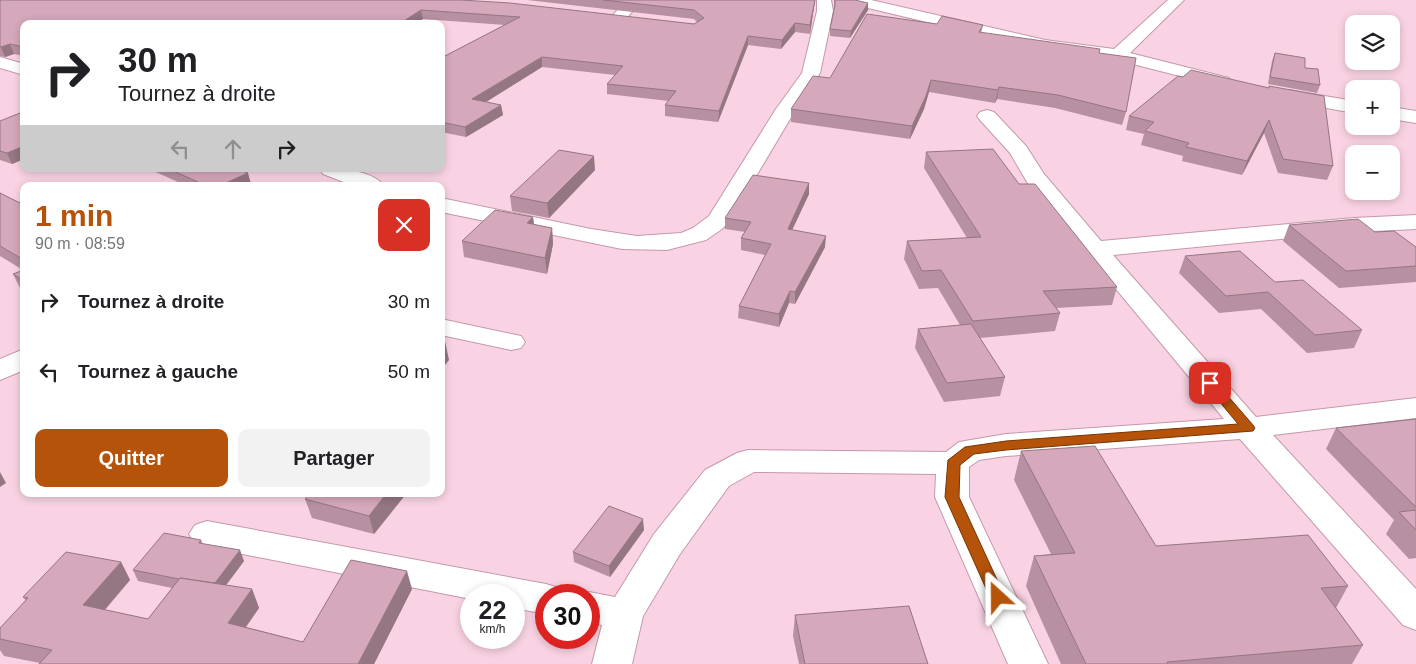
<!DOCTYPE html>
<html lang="fr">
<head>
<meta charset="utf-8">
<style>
  :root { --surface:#fff; --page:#f2f2f2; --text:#202124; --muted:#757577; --accent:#b45309 }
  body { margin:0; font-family:Arial,sans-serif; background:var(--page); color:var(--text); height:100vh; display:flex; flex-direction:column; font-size:19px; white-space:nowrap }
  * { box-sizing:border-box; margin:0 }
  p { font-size:16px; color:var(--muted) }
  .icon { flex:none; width:28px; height:28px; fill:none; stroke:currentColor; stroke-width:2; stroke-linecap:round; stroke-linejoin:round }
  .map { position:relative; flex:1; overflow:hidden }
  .details { position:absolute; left:20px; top:182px; width:425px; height:315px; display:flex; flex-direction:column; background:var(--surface); border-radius:10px; box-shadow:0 2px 8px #0003 }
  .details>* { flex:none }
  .top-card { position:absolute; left:20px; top:20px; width:425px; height:152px; border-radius:10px; box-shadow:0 2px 8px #0003; background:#fff; color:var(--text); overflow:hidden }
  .buttons { position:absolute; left:1345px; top:15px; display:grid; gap:10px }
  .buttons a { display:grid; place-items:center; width:55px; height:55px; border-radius:10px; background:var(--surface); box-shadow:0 2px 8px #0003; font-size:25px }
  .speed { position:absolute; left:460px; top:584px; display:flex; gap:10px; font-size:25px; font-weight:700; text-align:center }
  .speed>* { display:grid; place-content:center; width:65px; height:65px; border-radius:50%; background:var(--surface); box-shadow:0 2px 8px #0003; line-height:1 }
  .speed small { font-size:12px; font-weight:400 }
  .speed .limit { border:8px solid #d22; background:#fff; color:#111 }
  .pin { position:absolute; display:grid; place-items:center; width:42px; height:42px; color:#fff; margin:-21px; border-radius:10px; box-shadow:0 2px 8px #0006 }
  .me { position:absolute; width:55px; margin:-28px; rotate:336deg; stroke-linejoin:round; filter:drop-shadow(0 0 4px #0008) }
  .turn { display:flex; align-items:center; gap:18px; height:105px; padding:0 15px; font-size:22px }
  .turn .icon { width:65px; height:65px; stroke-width:2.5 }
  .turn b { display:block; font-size:35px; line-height:42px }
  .lanes { display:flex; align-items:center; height:48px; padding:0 15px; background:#0003; justify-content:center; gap:25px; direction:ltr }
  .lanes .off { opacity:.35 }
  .round { display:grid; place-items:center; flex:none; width:52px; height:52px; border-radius:10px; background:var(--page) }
  .overview { display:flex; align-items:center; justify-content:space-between; height:85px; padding:0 15px }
  h1 { font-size:30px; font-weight:700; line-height:38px; color:var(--accent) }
  .button { display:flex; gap:10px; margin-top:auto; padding:10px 15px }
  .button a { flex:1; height:58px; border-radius:10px; background:var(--accent); color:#fff; font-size:20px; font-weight:700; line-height:58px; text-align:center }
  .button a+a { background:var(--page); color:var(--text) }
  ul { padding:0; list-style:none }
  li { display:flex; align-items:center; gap:15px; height:70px; padding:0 15px }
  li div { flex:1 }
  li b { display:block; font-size:19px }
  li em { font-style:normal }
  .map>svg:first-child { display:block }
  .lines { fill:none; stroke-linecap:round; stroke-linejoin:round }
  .minor-casing { stroke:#c498ab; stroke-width:2 }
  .minor { fill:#fff; fill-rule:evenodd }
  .wall { fill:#b790a1 }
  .shaded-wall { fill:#957683 }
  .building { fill:#d5a8bb; stroke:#957683 }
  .route { fill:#b45309; stroke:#753606 }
</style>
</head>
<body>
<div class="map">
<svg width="1416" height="664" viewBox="0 0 1416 664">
  <rect width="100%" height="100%" fill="#f9d3e3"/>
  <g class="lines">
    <!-- minor casing -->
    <g class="minor-casing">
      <g id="minor">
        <path d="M627,0H642L625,20H613L611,17Z"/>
        <path d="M817,0H831L833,11L820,73L796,109L730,220L722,229L706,240L667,250L622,249L441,212V198L591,229L637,236L681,233L693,228L709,216L776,109L802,73L817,11Z"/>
        <path d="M844,0H871L1045,40L1114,49L1168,0H1184L1130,53L1229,78L1232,82L1229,86L1223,87L1117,60L1045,50L851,4Z"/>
        <path d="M0,57L24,64V75L0,68Z"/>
        <path d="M1289,90L1354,101V113L1282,100L1280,96L1282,92Z"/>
        <path d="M1391,107L1416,111V123L1391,119Z"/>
        <path d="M987,110L994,112L1026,146L1044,174L1101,241L1354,218L1416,215V229L1354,232L1113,255L1256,417L1416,398V418L1273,435L1416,589V630L1403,625L1240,439L1006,456L979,460L969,467V497L1048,664H1008L935,497L936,474L754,472L729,486L680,554L643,616L632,664H592L602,625L589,622V595H579L589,592L615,597L654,534L705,470L737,453L748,450L946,452L959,442L1006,434L1224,419L1027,182L1010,153L980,120L977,116L980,112Z"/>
        <path d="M320,169C338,168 373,170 384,186H354L323,174Z"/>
        <path d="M441,319L521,336L525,342L521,348L511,350L441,335Z"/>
        <path d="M24,349V370L0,380V359Z"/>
        <path d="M207,521L546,584L559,588L563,595H546V614L514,608V595H471V599L207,547L195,543L189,534L195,525Z"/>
      </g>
    </g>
    <!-- minor -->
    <use href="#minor" class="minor"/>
  </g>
  <!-- wall -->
  <g class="wall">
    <path d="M0,0H461L694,24L697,22L694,19L527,0H815L810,34L795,32L781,49L748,45L718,122L665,116V105L669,101L607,94V84L615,75L542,67L486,102L501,105L503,115L466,137L441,132V58L505,25L423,19L24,24V56L14,54L5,57L0,56Z"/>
    <path d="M834,0H855L868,10L850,38L830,36V29L834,9Z"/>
    <path d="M937,24L983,25L981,33L1099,53L1126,112L1122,125L1055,108L997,99L995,103L929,92L924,109L910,139L791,122V109Z"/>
    <path d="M1275,53L1305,68L1320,85L1317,93L1268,84L1272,61Z"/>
    <path d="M1183,77L1268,88L1333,166L1327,180L1278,173L1264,133L1242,175L1182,161L1183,156L1141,145L1144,134L1126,130L1129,116Z"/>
    <path d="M24,111V159L12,164L0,160V121L20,113Z"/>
    <path d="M926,152L1019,184L1117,287L1112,305L1056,308L1060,313L1055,331L980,338L1005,377L1000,396L944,402L915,348L918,329L960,325L938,288L919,289L904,259L907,241L967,238L924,168Z"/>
    <path d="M149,169H237L251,184L247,186H187Z"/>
    <path d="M595,170L549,218L512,211L510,196Z"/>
    <path d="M0,193L24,205V292L21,290L13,274L23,270L0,256Z"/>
    <path d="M809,194L792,230L825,247L795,304L789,303L779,327L738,318L739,306L765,255L741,250V238L745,232L725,229V218Z"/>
    <path d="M533,217L534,225L552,228L553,244L547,274L464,257L462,241Z"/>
    <path d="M1289,225L1375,232L1416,247V282L1339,288L1283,241Z"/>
    <path d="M1185,256L1275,282L1362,330L1354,348L1307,353L1261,309L1219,313L1179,273Z"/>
    <path d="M1416,419V558L1409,559L1386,534L1394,520L1326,449L1336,428Z"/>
    <path d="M1021,451L1156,546L1348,586L1336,608L1363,645L1352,664H1061L1026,586L1034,556L1051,554L1014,480Z"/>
    <path d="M406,494L374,534L312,518L305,499Z"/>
    <path d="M644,530L610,577L574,562L573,552Z"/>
    <path d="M201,540L203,544L244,561L226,585L252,589L259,608L246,627L303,642L412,589L374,664H39L40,663L4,656L0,650V628L26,601L23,597L121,562L130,580L105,610L148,619L172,588L138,581L133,570Z"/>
    <path d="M795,615L928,664H799L793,636Z"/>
  </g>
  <!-- shaded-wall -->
  <g class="shaded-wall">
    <path d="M815,0L810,34V25Z"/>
    <path d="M868,3V10L850,38L851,31Z"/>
    <path d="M421,10L423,19L415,24H399Z"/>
    <path d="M795,23V32L781,49L782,40Z"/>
    <path d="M748,36V45L718,122L719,111Z"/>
    <path d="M10,44L14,54L5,57L1,47Z"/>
    <path d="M542,57V67L473,110L472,99Z"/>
    <path d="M931,80L929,92L924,109L910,139L912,126Z"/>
    <path d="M999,87L997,99L995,103L998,90Z"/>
    <path d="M501,105L503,115L466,137L465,127Z"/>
    <path d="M1269,120L1264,133L1242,175L1247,161Z"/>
    <path d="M24,146V159L12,164L7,153Z"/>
    <path d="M594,156L595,170L549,218L547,203Z"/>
    <path d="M248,173L251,184L247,186H219Z"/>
    <path d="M809,183V194L787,241L788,229Z"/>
    <path d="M533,217L535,233L527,223Z"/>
    <path d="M552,228L553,244L547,274L545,258Z"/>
    <path d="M826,236L825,247L795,304V292Z"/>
    <path d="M790,291L789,303L779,327V314Z"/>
    <path d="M445,341L449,360L441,370V346Z"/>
    <path d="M0,472L6,483L0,487Z"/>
    <path d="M386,494H406L374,534L369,516Z"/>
    <path d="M643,519L644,530L610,577L609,566Z"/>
    <path d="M240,550L244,561L218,596L213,586Z"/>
    <path d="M121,562L130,580L93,623L83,605Z"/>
    <path d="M407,571L412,589L374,664H358Z"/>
    <path d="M252,589L259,608L236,641L228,623Z"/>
  </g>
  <!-- building -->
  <g class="building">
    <path d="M0,0H461L510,3L694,24L704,18L694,10L603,0H815L810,25L795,23L782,40L748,36L719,111L665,105L676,91L607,84L623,66L542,57L472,99L501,105L465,127L441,122V58L520,17L421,10L399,24H24V47L10,44L1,47H0Z"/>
    <path d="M835,0H855L868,3L851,31L830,29L835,5Z"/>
    <path d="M867,14L937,24L942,16L983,25L979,32L1100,49L1099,53L1136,58L1126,112L1058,95L999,87L998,90L931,80L926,96L912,126L791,109L813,76L830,78Z"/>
    <path d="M1275,53L1305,58V68L1318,69L1320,85L1270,77Z"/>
    <path d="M1191,70L1269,88V86L1324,96L1333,166L1283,159L1269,120L1247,161L1186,147L1189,143L1145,131L1154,122L1129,116L1178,76L1183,77Z"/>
    <path d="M24,111V146L7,153L0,151V121L20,113Z"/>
    <path d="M993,149L1019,184H1035L1117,287L1043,291L1060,313L973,321L941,270L922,271L907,241L981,237L926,152Z"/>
    <path d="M559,150L594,156L547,203L510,196Z"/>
    <path d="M169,169H237L248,173L219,186H207Z"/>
    <path d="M753,175L809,183L788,229L826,236L795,292L790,291L779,314L739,306L771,244L741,238L751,222L725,218Z"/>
    <path d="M0,193L24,205V260L0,246Z"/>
    <path d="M495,210L533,217L527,223L552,228L545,258L462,241Z"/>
    <path d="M1358,219L1375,232L1394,231L1416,247V266L1346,271L1289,225Z"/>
    <path d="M1240,251L1275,282L1303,280L1362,330L1315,335L1268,292L1226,296L1185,256Z"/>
    <path d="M24,270V281L13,274Z"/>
    <path d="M971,324L1005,377L947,383L918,329Z"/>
    <path d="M441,341H445L441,346Z"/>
    <path d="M1416,419V507L1336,428Z"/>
    <path d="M1095,446L1156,546L1308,535L1348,586L1321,588L1363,645L1167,662L1168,664H1086L1034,556L1075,553L1021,451Z"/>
    <path d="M310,494H386L369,516L305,499Z"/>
    <path d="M609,506L643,519L609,566L573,552Z"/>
    <path d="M1416,510V530L1399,512Z"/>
    <path d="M164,533L201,540L199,543L240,550L215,583L180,578L179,579L133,570Z"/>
    <path d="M66,552L121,562L83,605L148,619L180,578L252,589L228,623L303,642L351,560L407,571L358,664H39L52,650L0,639V628L28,598L23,597Z"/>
    <path d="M909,606L928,664H805L795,615Z"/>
  </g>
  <!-- route -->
  <path class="route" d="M1210,379L1214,380L1253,425L1255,428L1253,431L1006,450L974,454L960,465L959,497L1005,597L1003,602L998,603L992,602L945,497L948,460L965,447L1006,441L1238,424L1204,383Z"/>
</svg>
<div class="buttons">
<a><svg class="icon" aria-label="layers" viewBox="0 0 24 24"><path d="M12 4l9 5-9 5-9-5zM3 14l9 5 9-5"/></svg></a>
<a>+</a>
<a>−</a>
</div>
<div class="speed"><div>22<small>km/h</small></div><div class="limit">30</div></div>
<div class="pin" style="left:1210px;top:383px;background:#d93025"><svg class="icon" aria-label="arrive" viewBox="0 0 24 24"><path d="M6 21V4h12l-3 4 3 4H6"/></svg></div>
<svg class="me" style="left:998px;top:597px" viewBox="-20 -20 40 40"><path d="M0-17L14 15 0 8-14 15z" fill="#b45309" stroke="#fff" stroke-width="4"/></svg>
<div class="top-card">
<div class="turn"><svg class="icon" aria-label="right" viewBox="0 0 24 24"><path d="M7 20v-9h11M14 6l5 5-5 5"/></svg><div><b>30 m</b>Tournez à droite</div></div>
<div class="lanes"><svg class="icon off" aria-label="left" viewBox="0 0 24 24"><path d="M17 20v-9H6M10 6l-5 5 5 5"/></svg><svg class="icon off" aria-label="ahead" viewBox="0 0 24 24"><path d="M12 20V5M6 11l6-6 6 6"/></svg><svg class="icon" aria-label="right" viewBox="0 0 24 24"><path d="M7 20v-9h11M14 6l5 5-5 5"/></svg></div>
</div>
<section class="details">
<div class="overview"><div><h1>1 min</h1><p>90 m · 08:59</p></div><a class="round" style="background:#d93025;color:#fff"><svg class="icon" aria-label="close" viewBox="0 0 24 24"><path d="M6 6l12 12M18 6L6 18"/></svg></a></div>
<ul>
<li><svg class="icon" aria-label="right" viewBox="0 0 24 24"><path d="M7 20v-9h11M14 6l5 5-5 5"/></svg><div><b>Tournez à droite</b></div><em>30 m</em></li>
<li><svg class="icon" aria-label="left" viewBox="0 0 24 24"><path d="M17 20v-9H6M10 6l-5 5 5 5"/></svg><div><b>Tournez à gauche</b></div><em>50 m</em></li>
</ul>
<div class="button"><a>Quitter</a><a>Partager</a></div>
</section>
</div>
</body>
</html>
